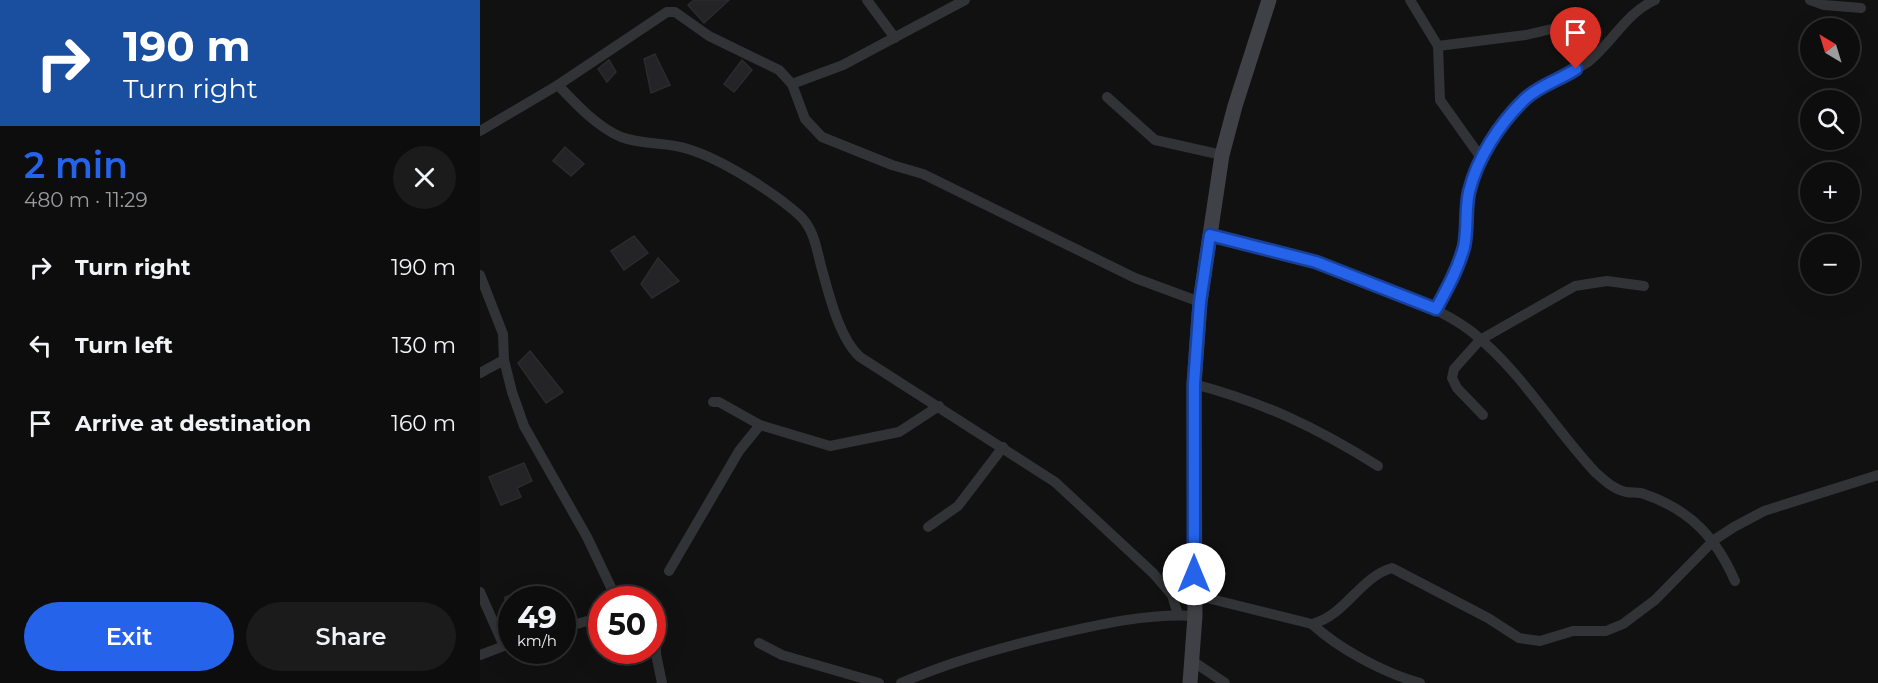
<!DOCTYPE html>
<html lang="en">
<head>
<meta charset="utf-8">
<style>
  :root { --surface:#0d0d0e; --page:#1b1b1c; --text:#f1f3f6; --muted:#9a9c9e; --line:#2d2d2e; --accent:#2563eb }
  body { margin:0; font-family:Montserrat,sans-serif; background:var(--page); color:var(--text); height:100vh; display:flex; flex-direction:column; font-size:22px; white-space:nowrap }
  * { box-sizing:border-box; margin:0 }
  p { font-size:20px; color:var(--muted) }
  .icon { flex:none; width:33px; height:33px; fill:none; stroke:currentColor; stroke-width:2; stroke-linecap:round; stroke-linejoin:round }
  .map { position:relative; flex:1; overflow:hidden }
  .details { display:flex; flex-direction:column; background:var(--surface); width:480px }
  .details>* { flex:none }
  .top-card { background:#1a4fa0; color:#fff; overflow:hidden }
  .needle { width:39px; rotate:322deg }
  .buttons { position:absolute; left:1320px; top:18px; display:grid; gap:12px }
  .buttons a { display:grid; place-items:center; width:60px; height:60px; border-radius:50%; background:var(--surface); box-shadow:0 6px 24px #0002,0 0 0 2px var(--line); font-size:30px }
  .speed { position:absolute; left:18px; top:586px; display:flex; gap:12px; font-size:30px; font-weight:700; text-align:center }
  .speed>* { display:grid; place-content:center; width:78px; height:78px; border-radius:50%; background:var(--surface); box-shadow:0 6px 24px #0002,0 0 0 2px var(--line); line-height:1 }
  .speed small { font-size:15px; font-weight:400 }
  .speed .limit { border:9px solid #d22; background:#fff; color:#111 }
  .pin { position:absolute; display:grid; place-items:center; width:51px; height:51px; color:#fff; margin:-62px -26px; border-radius:50% 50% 50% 0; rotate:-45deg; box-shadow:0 0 6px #0007 }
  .pin .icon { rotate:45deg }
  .me { position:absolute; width:66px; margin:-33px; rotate:0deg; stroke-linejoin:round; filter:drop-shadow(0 0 4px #0008) }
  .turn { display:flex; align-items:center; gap:21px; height:126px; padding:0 24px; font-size:27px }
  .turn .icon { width:78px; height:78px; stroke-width:2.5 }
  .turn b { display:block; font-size:42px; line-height:51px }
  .round { display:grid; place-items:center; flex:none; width:63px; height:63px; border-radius:32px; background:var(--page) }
  .overview { display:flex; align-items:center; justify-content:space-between; height:102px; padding:0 24px }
  h1 { font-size:36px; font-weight:600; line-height:45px; color:var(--accent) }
  .cta { display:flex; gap:12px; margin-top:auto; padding:12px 24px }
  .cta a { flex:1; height:69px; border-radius:36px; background:var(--accent); color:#fff; font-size:24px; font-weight:600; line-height:69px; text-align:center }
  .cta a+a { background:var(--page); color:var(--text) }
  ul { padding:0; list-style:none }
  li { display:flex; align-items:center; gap:18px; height:78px; padding:0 24px }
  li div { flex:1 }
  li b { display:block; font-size:22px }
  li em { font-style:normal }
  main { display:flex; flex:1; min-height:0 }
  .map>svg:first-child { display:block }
  .building { fill:#242426; stroke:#2b2b2e; stroke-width:1.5 }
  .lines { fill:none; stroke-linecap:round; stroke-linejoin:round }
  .minor { stroke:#323336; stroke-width:10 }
  .secondary { stroke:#404146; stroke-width:15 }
  .route-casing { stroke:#184099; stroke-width:15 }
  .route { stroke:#2563eb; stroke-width:10 }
</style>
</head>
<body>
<main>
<section class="details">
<div class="top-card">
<div class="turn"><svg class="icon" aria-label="right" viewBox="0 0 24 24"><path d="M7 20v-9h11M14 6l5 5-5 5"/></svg><div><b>190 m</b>Turn right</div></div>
</div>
<div class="overview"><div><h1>2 min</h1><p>480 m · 11:29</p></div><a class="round"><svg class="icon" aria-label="close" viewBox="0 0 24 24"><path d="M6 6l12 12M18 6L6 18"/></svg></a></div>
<ul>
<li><svg class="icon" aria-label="right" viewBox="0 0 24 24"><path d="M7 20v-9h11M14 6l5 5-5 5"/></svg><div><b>Turn right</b></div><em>190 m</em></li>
<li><svg class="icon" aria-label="left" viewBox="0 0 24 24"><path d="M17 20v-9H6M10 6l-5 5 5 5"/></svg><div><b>Turn left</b></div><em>130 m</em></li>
<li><svg class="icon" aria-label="arrive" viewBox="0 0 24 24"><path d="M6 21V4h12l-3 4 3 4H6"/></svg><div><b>Arrive at destination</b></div><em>160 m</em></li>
</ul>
<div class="cta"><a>Exit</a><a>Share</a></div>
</section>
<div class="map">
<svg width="1398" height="683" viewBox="0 0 1398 683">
  <rect width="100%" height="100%" fill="#111112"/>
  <!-- building -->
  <g class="building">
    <path d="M214,0H249L224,23L208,5Z"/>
    <path d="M175,54L190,85L171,93L164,59Z"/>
    <path d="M129,60L136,72L127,82L118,69Z"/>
    <path d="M262,60L272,70L254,92L244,84Z"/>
    <path d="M85,147L104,164L91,176L73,161Z"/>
    <path d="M154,236L168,253L144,270L131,251Z"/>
    <path d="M178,258L199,281L172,298L161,284Z"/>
    <path d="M50,351L83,392L66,403L38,363Z"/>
    <path d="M44,463L52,481L37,488L41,497L21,505L9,477Z"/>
    <path d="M52,589L55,600H25V597Z"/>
  </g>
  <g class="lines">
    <!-- minor -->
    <g class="minor">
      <path d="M387,0L415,38"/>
      <path d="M930,0L958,46"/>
      <path d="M1330,0L1344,5L1381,8"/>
      <path d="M312,84L363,65L485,0"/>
      <path d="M78,85C96,104 116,126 141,137C162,145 187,142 208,149C241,159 292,191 318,214C334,228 336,247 341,266C349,294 359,338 380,357L575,482L673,573L692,595L698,615"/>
      <path d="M627,97L675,140L742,155"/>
      <path d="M0,131L78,85L187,12H195L229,36L299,70L312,84L325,119L342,137L412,165L443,174L655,278L720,302"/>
      <path d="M1002,159L960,100L958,46L1046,35L1080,27"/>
      <path d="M730,235C794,250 855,267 916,292C942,304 969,314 992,332C1041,371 1073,427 1115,472C1124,480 1133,489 1146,492C1152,493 1159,492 1164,494C1211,510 1236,538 1255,581"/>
      <path d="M0,275L23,334L24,360L32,392L44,426L107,537L137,600"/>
      <path d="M956,309C967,289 978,269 984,247C988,229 986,210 989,192C997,158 1020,123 1045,99C1063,82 1088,76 1108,62C1132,43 1146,13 1175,0"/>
      <path d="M0,373L24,360"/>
      <path d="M714,384C785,403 836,427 898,466"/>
      <path d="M233,402H239L280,425L350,446L419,432L459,406"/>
      <path d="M1003,415L977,388L972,378L974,369L1000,340L1095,286L1127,281L1164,286"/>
      <path d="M448,527L478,506L523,447"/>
      <path d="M189,571L259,451L280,425"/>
      <path d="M0,592L24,646"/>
      <path d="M715,595L832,624C865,616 880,577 912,568L1008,618L1039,638L1060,641L1093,631H1126L1143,624L1175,600L1234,540L1254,527L1284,511L1398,475"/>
      <path d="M172,623L176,632V654L182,683"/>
      <path d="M832,624C859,649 904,673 940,683"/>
      <path d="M82,628L122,617"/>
      <path d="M279,643L302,655L399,683"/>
      <path d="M0,655L32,643"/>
      <path d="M711,660L745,683"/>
      <path d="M421,683C469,662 519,648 569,636C617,625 666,613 715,616"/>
    </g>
    <!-- secondary -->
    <path class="secondary" d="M710,683L715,616L714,384L720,302L742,155L755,106L789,0"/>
  </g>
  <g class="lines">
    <!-- route casing -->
    <g class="route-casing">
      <path id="route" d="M714,574V384L720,302L730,235L836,262L956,309C967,289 978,269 984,247C988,229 985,210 989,192C997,158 1020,123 1045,99C1060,85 1080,80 1096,69"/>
    </g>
    <!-- route -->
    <use href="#route" class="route"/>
  </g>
</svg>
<div class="buttons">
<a><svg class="needle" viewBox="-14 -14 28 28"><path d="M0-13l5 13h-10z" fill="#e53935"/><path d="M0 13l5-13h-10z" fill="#9a9c9e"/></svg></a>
<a><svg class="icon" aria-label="search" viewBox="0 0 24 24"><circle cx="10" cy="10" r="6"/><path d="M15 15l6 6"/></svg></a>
<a>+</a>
<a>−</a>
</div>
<div class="speed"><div>49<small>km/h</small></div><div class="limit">50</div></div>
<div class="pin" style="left:1096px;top:69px;background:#d93025"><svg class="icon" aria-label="arrive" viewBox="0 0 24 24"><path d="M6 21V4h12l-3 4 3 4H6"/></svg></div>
<svg class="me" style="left:714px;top:574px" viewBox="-20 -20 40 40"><circle r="19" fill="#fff"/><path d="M0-13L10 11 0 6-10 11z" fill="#2563eb"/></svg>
</div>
</main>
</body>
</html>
